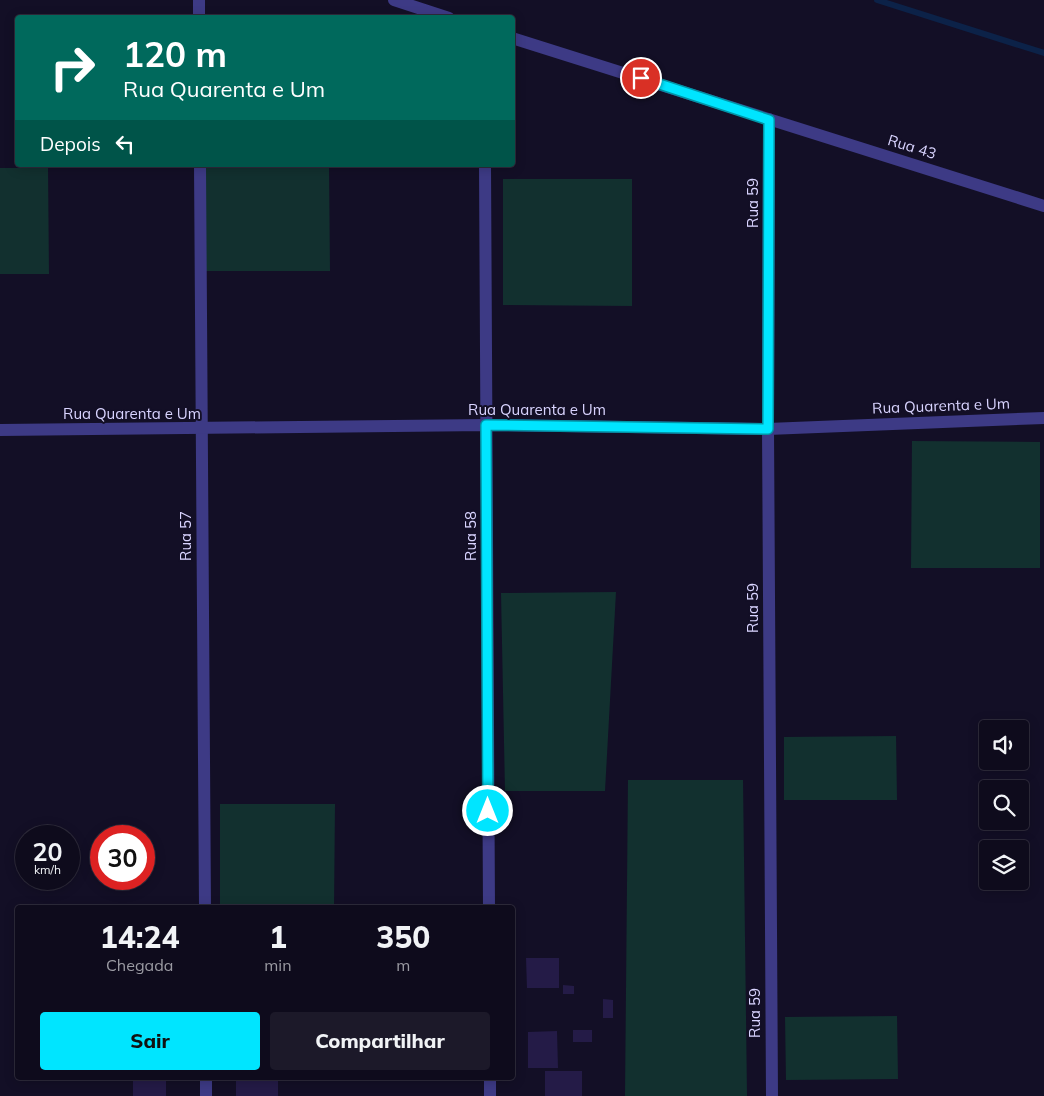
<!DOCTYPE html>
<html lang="pt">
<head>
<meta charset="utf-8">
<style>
  :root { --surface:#0e0b1c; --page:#1c1929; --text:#f1f3f6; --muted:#9b9ba3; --line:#2e2b3b; --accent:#00e5ff }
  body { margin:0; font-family:Mulish,sans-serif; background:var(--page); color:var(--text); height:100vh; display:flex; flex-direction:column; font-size:19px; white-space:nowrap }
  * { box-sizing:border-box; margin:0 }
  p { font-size:16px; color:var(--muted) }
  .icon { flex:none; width:28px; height:28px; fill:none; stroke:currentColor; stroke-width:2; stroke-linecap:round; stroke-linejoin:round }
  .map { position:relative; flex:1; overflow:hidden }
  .drawer { position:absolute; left:15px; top:905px; width:500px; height:175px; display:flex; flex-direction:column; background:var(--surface); border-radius:5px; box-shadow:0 2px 12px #0003,0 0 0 1px var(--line) }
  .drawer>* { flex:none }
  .banner { position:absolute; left:15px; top:15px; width:500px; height:152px; border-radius:5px; box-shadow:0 2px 12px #0003,0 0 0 1px var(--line); background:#00695c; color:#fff; overflow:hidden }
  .fabs { position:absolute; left:979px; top:720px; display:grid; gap:10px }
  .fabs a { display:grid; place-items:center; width:50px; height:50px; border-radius:5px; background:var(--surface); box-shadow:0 2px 12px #0003,0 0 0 1px var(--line); font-size:25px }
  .speed { position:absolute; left:15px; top:825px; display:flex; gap:10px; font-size:25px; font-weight:700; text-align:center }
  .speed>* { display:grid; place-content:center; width:65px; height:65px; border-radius:50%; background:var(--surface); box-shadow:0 2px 12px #0003,0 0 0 1px var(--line); line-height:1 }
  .speed small { font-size:12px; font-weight:400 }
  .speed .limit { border:8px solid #d22; background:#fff; color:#111 }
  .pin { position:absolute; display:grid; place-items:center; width:42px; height:42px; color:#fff; margin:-21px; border:2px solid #fff; border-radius:50%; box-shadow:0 1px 5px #0007 }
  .me { position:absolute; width:55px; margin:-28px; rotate:0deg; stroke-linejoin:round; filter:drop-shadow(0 0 4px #0008) }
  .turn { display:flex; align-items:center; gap:18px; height:105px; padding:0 25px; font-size:22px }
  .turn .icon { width:65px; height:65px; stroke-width:2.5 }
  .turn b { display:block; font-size:35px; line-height:42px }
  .then { display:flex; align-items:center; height:48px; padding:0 25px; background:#0003; gap:10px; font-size:19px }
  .eta { display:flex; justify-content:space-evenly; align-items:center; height:85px; text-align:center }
  .eta b { font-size:30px; font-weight:800; line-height:35px }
  .button { display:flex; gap:10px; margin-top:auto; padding:10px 25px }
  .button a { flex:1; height:58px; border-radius:5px; background:var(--accent); color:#111; font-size:20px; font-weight:800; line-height:58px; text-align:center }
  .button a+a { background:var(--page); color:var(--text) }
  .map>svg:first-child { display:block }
  .green { fill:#12302f }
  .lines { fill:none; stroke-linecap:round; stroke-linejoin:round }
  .stream { stroke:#0c2248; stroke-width:6 }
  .building { fill:#241b47 }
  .street { stroke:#3d3a85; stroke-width:12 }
  .route-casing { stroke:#0095a6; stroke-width:12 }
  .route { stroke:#00e5ff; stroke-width:9 }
  .labels { text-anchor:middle; stroke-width:4; stroke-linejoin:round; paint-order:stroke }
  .street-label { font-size:15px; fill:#d9d4ff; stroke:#130f26 }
</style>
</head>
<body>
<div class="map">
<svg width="1044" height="1096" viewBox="0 0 1044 1096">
  <rect width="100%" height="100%" fill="#130f26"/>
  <!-- green -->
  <g class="green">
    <path d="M204,165H329L330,271H204Z"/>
    <path d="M0,168H48L49,274H0Z"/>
    <path d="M503,179H632V306L503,305Z"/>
    <path d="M912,441L1040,442V568H911Z"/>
    <path d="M616,592L605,791H505L501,593Z"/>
    <path d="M896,736L897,800H784V737Z"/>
    <path d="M628,780H743L747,1096H625Z"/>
    <path d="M220,804H335L334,907H220Z"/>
    <path d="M897,1016L898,1079L786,1080L785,1017Z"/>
  </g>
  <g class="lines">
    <!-- stream -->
    <path class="stream" d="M877,0L1044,53"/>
  </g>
  <!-- building -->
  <g class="building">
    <path d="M526,958H559V988H527Z"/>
    <path d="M563,985L574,986V994H563Z"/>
    <path d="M603,999L613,1000V1018H603Z"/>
    <rect x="573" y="1030" width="19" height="12"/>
    <path d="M557,1031L558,1068H528V1032Z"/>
    <rect x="545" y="1071" width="37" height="25"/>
    <rect x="133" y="1078" width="33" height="18"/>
    <rect x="236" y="1078" width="42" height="18"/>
  </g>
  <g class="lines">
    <!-- street -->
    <g class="street">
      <path d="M199,0V18"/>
      <path d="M394,0L449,18"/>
      <path d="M512,38L1044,206"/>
      <path d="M769,119L768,429L772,1096"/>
      <path d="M200,165L205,908"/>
      <path d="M485,165L489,908"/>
      <path d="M0,430L486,425L768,429L1044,418"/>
      <path d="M206,1078V1096"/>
      <path d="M490,1078V1096"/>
    </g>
  </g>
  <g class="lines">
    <!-- route casing -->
    <g class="route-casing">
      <path id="route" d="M488,811L486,425L768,429L769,120L641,78"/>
    </g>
    <!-- route -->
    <use href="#route" class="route"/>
  </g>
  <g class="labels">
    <!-- street labels -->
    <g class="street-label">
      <text transform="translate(912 147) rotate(17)" y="5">Rua 43</text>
      <text transform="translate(753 203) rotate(-90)" y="5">Rua 59</text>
      <text transform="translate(941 406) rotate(-2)" y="5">Rua Quarenta e Um</text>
      <text x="537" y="415">Rua Quarenta e Um</text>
      <text x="132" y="419">Rua Quarenta e Um</text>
      <text transform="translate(186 536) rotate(-90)" y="5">Rua 57</text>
      <text transform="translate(471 536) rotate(-90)" y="5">Rua 58</text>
      <text transform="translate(753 608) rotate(-90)" y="5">Rua 59</text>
      <text transform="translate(755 1013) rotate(-90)" y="5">Rua 59</text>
    </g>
  </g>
</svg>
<div class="fabs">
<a><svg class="icon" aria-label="sound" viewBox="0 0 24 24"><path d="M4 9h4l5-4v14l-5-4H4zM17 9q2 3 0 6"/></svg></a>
<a><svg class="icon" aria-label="search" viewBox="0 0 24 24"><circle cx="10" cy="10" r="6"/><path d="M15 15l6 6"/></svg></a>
<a><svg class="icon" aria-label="layers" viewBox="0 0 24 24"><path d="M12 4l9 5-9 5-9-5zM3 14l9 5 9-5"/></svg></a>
</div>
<div class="speed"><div>20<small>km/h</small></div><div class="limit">30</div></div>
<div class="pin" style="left:641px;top:78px;background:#d93025"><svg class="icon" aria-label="arrive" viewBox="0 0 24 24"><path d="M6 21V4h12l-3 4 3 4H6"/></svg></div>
<svg class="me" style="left:488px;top:811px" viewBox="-20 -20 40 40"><circle r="17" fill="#00e5ff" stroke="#fff" stroke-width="3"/><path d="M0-11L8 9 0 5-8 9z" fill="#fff"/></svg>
<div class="banner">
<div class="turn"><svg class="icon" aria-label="right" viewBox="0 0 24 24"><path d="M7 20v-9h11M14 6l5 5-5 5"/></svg><div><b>120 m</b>Rua Quarenta e Um</div></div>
<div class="then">Depois<svg class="icon" aria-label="left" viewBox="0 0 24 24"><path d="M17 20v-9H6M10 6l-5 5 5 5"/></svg></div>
</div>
<section class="drawer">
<div class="eta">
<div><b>14:24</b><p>Chegada</p></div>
<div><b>1</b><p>min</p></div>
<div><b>350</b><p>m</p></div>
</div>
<div class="button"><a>Sair</a><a>Compartilhar</a></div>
</section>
</div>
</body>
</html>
